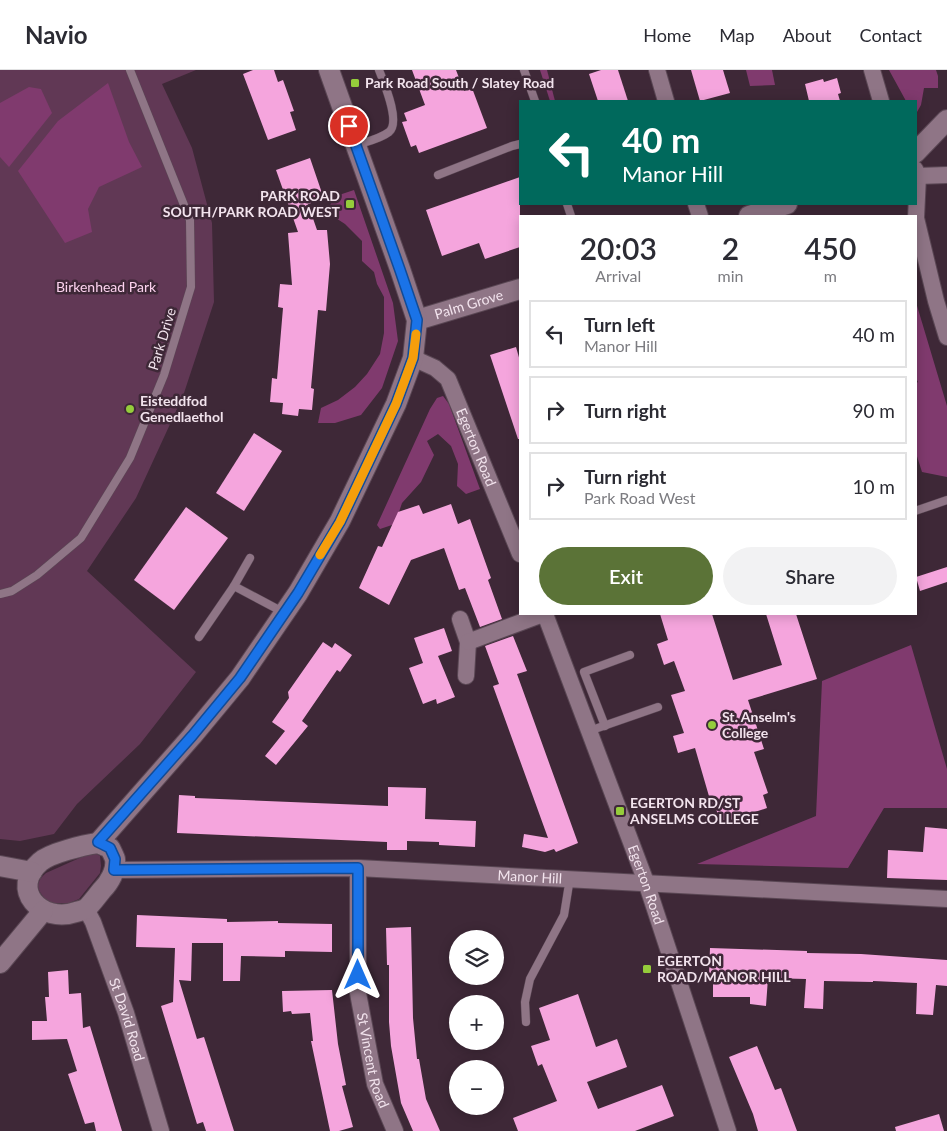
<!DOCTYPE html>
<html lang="en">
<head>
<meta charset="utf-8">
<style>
  :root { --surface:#fff; --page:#f2f2f3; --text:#2b2b33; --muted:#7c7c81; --line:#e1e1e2; --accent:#5b7337 }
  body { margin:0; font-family:Lato,sans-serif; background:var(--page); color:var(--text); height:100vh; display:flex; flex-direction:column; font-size:19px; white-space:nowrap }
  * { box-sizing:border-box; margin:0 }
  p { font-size:16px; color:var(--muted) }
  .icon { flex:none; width:28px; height:28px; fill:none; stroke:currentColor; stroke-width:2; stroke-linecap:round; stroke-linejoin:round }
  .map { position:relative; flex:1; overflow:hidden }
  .sheet { position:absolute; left:519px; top:145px; width:398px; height:400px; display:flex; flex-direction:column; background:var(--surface); border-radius:0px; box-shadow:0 2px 12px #0003 }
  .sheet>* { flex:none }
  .top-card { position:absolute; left:519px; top:30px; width:398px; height:105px; border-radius:0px; box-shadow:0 2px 12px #0003; background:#00695c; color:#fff; overflow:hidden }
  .fabs { position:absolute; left:449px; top:860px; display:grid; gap:10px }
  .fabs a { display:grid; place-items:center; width:55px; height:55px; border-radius:50%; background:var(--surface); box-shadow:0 2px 12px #0003; font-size:25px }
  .pin { position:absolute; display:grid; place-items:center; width:42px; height:42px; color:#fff; margin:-21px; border:2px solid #fff; border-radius:50%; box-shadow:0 1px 5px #0007 }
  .me { position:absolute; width:55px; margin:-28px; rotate:0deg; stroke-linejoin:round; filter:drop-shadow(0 0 4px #0008) }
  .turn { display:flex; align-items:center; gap:18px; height:105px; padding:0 20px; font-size:22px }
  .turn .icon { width:65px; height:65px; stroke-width:2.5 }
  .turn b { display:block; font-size:35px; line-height:42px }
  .eta { display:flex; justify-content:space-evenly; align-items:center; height:85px; text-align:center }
  .eta b { font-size:30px; font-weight:600; line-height:35px }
  .primary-button { display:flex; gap:10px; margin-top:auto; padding:10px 20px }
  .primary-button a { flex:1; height:58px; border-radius:30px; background:var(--accent); color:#fff; font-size:20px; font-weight:600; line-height:58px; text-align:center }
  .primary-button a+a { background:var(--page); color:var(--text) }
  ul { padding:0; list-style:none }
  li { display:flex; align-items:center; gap:15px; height:68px; margin:0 10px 8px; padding:0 10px; border:2px solid var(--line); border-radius:0px }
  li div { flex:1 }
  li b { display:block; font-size:19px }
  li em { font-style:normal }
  header { display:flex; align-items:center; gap:30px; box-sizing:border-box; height:70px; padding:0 25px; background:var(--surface); border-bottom:1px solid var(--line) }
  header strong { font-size:24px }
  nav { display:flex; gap:28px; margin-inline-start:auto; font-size:18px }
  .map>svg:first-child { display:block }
  .green { fill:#613855 }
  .forest { fill:#803a6e }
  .building { fill:#f5a5dd }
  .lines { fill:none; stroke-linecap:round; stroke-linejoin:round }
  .service-casing { stroke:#5a4754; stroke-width:9 }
  .minor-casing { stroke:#5a4754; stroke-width:18 }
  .tertiary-casing { stroke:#5a4754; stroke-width:22 }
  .service { stroke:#8f7586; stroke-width:8 }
  .minor { stroke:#8f7586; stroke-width:16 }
  .tertiary { stroke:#8f7586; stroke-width:20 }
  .route-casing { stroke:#114b97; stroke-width:12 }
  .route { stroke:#1a73e8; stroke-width:9 }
  .slow { stroke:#f59e0b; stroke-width:9 }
  .poi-dot { fill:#95cc3b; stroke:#3e2837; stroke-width:2 }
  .labels { text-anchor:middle; stroke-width:5; stroke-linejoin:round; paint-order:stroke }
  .poi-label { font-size:14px; font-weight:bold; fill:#f2e3ed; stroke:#3e2837; text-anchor:start }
  .park-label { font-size:14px; fill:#fcd2ee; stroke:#3e2837 }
  .street-label { font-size:14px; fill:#f2e3ed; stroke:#3e2837 }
</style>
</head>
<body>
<header>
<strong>Navio</strong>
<nav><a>Home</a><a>Map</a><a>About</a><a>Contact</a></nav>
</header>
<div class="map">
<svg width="947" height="1061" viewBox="0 0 947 1061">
  <rect width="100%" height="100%" fill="#3e2837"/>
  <!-- green -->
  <g class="green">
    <path d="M0,0H196L162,14L192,78L212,153L214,232L183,326L136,428L87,501L196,602L140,674L77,734L54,764L20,771L0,769Z"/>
    <path d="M93,782L100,786L101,796L100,803L79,829L69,833H49C39,822 32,815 46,803Z"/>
  </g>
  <!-- forest -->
  <g class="forest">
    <path d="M540,0H547L555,31H550Z"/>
    <path d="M746,0H772L775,15L750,16Z"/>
    <path d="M889,0H936L938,6V18H924L921,35L917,42L915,40V31H906Z"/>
    <path d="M108,13L129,72L142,97L99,117L88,139L92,162L65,173L18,101L58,51Z"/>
    <path d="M29,17L41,19L52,43L9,97L0,87V33Z"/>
    <path d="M354,120L393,233L398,271L382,318L361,345L335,353H318L321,338L338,330L355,317L367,304L380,284L384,263V227L377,214L374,202L362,191V171L345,154L328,143L333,127Z"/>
    <path d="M915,229L947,336V407L922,402L915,380V314L918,312L915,306Z"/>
    <path d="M443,326L449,334L480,419L466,424L457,416L458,394L451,376L438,364L427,371L434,385L421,412L402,433L395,454L380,459L377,455L430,339L437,328Z"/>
    <path d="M911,575L947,699V738H884L848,798L697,794L816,746L822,611Z"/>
  </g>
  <!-- building -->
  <g class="building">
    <path d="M253,0H274L278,12L283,10L294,41L290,42L296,60L268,70L243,4Z"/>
    <path d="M412,0H456L464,21L472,18L487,58L419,83L416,75L411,77L402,52L407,51L404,43L425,35Z"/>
    <path d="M601,0H618L628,31H598L589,4Z"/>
    <path d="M691,0H723L730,23L700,31Z"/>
    <path d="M837,8L841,23L838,24L840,31H809L805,14L823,9L824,12Z"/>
    <path d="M310,88L324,129L308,134L317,160H327L330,194L326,241L318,240L311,318L314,319L312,340L299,339L298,346L282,344L283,333L270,332L272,308L277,309L283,238L278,237L280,214L292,215L288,163L298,162L276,100Z"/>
    <path d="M520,107V177L485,189L479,173L442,186L426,140Z"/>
    <path d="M516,277L520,291V369H518L490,285Z"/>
    <path d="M254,363L282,381L244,441L216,423Z"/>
    <path d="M451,434L458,454L470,449L491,508L488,510L502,549L480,557L465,518L459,520L444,478L411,490L389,535L359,518L378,476L382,477L398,442L419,435L423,444Z"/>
    <path d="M186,437L228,468L174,540L134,510Z"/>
    <path d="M947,497V512L920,521L916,507Z"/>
    <path d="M660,544H712L733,610L782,595L766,544H796L817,609L748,630L764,679L754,682L768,723L763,725L767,738L721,753L716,739L713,740L695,678L678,683L673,666L684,663L671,625L685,621L674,591L664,595L657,574L668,570Z"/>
    <path d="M444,558L452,581L438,586L455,627L437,634L436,629L423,634L409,598L423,593L414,568Z"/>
    <path d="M513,566L527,601L517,604L578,773L556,782L554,779L545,782L522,777L524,764L548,768L493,616L499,614L485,576Z"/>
    <path d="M323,572L332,578L335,573L352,585L340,602L337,600L302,651L308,656L276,695L265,686L285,661L272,652L289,628L288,622Z"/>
    <path d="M388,717L426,718L425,749L476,751L475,777L439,775V772L407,771V780H387V772L177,763L179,725L195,726V728L388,736Z"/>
    <path d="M925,757L947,759V810L887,808L888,780L923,782Z"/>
    <path d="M137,845L227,849V852L278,851V853L332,854V882L285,881V887L241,886L240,911H223V873H192L191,911L179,910L197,969L204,967L234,1061H206L203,1052L197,1054L161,936L173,932L175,878L136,877Z"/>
    <path d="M411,857L413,948L417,989H419L426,1029L440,1061H413L401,1033L391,976L389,952V895H387L386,858Z"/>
    <path d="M710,878L807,881V883L861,884L947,890V916L936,915L933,945L916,944L917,913L873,911V912L824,911L823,939L804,938L806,909L768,908L766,936L750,934V927H713V905H709Z"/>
    <path d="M68,900L69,924L81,923L83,958L90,956L122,1061H96L94,1052L85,1054L68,1004L77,1001L67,969L32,970V951H47L45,927H49L48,902Z"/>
    <path d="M332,920L338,974L346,1015L342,1016L353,1057L339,1061H330L311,971H313L310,943L292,944L291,941L283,942L282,921Z"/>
    <path d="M578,924L596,977L617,969L627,997L587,1012L598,1039L662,1015L674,1046L635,1061H518L513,1048L557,1031L542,994L538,996L531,976L550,970L539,938Z"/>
    <path d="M757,976L775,1020L781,1018L797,1061H758L753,1044L729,987Z"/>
    <path d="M939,1044L944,1061H896L895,1057Z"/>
  </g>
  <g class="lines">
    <!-- service casing -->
    <g class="service-casing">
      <g id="service">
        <path d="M524,0L535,31"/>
        <path d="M356,75C366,72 380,69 389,62C401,52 384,13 379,0"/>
        <path d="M438,105L512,76L520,74"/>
        <path d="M567,134L571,146"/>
        <path d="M915,441L947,430"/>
        <path d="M234,516L250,488"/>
        <path d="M0,524L12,521L37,505L81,468L130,388L164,305L191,217L190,150L130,0"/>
        <path d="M199,567L234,516L283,542"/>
        <path d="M605,656L584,602L630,585"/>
        <path d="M589,661L658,637"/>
        <path d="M526,952L525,932L530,909L564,845L570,808"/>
      </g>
    </g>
    <!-- minor casing -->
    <g class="minor-casing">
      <g id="minor">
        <path d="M657,0L666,31"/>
        <path d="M872,0L881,31"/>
        <path d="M915,99L918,106L916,148L936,231L947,267"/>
        <path d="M918,106L947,105"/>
        <path d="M696,134L700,146"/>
        <path id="s1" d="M413,288L435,298L448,309L520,484"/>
        <path id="s2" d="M545,544L646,812L728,1061"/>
        <path d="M460,549L468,572L466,606"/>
        <path d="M468,572L543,544"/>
        <path id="s3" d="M358,798V923L375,1014L395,1061"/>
        <path id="s4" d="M114,800L358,798L947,829"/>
        <path id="s5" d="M86,839L93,852L126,943L161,1061"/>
      </g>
    </g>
    <!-- tertiary casing -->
    <g class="tertiary-casing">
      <g id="tertiary">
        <path d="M915,83L947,50"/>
        <path d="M749,146L787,134"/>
        <path id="s6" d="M417,250L520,219"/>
        <path d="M98,773L192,666L240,608L298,523L340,451L396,334L413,288L417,250L400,199L329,0"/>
        <path d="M98,773L110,778C112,782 114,786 115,789C117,800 109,813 102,820C97,826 92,833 87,838C84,840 80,841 76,842C41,854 9,819 40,792C50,783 84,775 98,773Z"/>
        <path d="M0,796L32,802"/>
        <path d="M0,893L43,841"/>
      </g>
    </g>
    <!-- service -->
    <use href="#service" class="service"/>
    <!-- minor -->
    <use href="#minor" class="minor"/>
    <!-- tertiary -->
    <use href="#tertiary" class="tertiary"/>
  </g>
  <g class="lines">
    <!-- route casing -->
    <g class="route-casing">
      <path id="route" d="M349,56L400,200L417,250L413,288L396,334L340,452L298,523L240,608L192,666L98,772L110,778L115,789L114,800L358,798V905"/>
    </g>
    <!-- route -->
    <use href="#route" class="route"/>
    <!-- slow -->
    <path class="slow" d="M320,485L340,452L396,334L413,288L416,264"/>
  </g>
  <!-- markers -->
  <g class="poi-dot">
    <rect x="350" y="8" width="10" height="10" rx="2.5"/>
    <rect x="345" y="129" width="10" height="10" rx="2.5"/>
    <circle cx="130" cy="339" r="5"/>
    <circle cx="712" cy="655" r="5"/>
    <rect x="615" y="736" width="10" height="10" rx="2.5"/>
    <rect x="642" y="894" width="10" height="10" rx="2.5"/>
  </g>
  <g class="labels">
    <!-- poi labels -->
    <g class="poi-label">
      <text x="365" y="18">Park Road South / Slatey Road</text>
      <text x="340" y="131" text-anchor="end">PARK ROAD<tspan x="340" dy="16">SOUTH/PARK ROAD WEST</tspan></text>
      <text x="140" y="336">Eisteddfod<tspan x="140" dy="16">Genedlaethol</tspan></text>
      <text x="722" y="652">St. Anselm's<tspan x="722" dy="16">College</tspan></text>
      <text x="630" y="738">EGERTON RD/ST<tspan x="630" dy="16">ANSELMS COLLEGE</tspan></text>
      <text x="657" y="896">EGERTON<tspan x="657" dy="16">ROAD/MANOR HILL</tspan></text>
    </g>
    <!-- park labels -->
    <g class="park-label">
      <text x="106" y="222">Birkenhead Park</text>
    </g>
    <!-- street labels -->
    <g class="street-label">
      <text dy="5" stroke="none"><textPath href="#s6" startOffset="54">Palm Grove</textPath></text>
      <text transform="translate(162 269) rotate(-73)" y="5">Park Drive</text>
      <text dy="5" stroke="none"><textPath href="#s1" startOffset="115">Egerton Road</textPath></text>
      <text dy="5" stroke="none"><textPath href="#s4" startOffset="416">Manor Hill</textPath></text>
      <text dy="5" stroke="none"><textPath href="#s2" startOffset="289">Egerton Road</textPath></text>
      <text dy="5" stroke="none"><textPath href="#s5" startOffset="118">St David Road</textPath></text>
      <text dy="5" stroke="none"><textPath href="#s3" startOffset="194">St Vincent Road</textPath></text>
    </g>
  </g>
</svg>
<div class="fabs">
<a><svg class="icon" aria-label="layers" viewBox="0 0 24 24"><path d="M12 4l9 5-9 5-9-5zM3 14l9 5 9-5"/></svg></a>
<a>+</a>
<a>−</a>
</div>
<div class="pin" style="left:349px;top:56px;background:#d93025"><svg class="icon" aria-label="arrive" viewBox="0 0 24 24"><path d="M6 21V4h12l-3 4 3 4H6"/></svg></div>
<svg class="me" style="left:358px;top:905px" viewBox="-20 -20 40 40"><path d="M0-17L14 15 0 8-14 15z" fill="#1a73e8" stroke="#fff" stroke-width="4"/></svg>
<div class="top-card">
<div class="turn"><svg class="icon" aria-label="left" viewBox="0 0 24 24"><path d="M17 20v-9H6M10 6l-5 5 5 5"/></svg><div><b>40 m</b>Manor Hill</div></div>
</div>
<section class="sheet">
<div class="eta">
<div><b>20:03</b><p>Arrival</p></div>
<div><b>2</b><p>min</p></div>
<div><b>450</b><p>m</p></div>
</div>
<ul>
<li><svg class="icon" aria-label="left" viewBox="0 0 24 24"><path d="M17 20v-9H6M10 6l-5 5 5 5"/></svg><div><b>Turn left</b><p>Manor Hill</p></div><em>40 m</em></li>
<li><svg class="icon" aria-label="right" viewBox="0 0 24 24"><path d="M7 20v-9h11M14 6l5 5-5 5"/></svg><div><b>Turn right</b></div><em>90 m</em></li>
<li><svg class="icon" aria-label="right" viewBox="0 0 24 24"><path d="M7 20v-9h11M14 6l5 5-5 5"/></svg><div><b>Turn right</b><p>Park Road West</p></div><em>10 m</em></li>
</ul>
<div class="primary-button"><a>Exit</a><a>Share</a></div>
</section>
</div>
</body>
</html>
